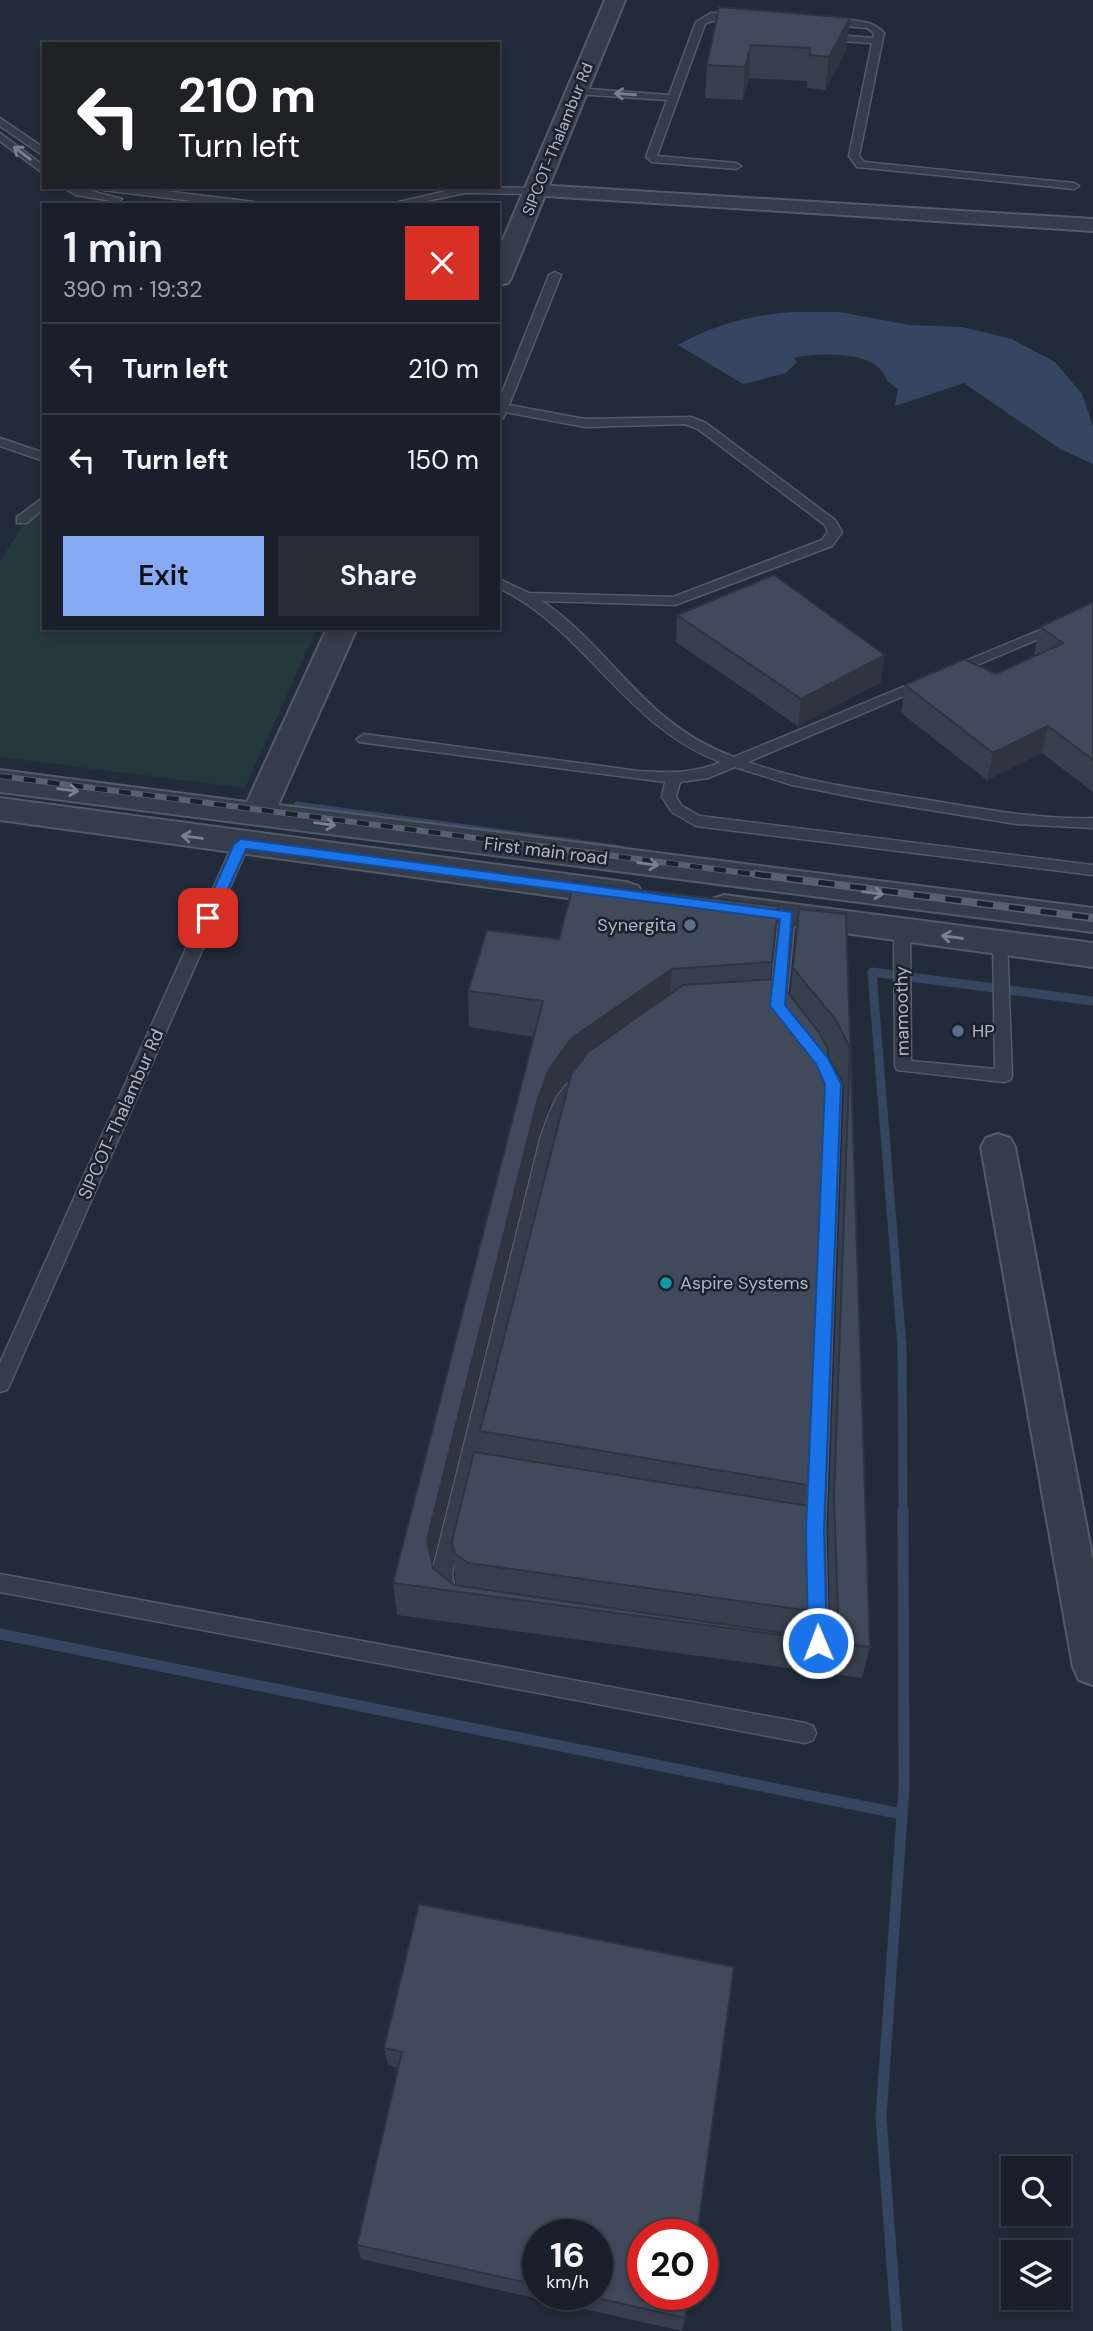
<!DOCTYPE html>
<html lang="en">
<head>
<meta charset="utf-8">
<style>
  :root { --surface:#1a202b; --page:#272d37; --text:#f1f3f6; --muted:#9fa3a9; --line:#383e47; --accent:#87aaf5 }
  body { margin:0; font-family:"DM Sans",sans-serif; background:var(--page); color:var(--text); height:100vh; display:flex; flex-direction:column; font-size:26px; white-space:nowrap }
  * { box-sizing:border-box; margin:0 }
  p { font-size:23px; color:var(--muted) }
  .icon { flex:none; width:38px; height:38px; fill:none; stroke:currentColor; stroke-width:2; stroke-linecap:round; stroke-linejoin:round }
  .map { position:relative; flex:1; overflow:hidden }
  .details { position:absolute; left:42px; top:203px; width:458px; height:427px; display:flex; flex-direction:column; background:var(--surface); border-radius:0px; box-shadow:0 4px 10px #0003,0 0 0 2px var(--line) }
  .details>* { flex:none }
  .top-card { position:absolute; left:42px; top:42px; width:458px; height:147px; border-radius:0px; box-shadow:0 4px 10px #0003,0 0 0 2px var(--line); background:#202124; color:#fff; overflow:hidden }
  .fabs { position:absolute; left:1001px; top:2156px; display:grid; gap:14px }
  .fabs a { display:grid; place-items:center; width:70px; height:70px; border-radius:0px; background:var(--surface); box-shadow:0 4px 10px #0003,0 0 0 2px var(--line); font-size:35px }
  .speed { position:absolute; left:522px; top:2219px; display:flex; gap:14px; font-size:35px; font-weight:700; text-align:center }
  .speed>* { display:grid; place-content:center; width:91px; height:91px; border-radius:50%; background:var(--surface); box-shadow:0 4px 10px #0003,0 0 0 2px var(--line); line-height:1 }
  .speed small { font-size:18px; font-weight:400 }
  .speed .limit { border:10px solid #d22; background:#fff; color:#111 }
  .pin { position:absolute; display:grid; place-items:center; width:60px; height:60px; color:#fff; margin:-30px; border-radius:14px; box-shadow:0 4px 10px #0006 }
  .me { position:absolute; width:77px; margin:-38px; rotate:359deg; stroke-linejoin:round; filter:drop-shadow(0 0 5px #0008) }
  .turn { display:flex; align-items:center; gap:24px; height:147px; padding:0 21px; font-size:32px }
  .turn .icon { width:91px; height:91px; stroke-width:2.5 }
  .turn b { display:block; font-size:49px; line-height:60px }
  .round { display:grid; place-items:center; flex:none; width:74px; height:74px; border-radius:0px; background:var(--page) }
  .overview { display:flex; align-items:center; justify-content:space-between; height:119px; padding:0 21px }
  h1 { font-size:42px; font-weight:600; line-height:52px }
  .action { display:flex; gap:14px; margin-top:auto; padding:14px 21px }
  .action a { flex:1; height:80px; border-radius:0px; background:var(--accent); color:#111; font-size:28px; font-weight:600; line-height:80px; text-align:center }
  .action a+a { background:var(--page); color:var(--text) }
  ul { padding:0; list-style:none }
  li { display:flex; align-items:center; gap:21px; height:91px; padding:0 21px; border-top:2px solid var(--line) }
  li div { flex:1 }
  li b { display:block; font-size:26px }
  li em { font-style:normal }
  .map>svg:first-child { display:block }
  .green { fill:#25383b }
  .water { fill:#364560 }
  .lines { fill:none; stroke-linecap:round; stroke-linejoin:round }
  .stream-far2 { stroke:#364560; stroke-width:7 }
  .stream-far1 { stroke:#364560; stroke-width:9 }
  .stream { stroke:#364560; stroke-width:11 }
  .service-casing { stroke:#545a67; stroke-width:3 }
  .minor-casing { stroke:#545a67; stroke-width:4 }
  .tertiary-casing { stroke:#545a67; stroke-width:4 }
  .service { fill:#363d4a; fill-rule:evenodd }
  .minor { fill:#363d4a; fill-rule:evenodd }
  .tertiary { fill:#363d4a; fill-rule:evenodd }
  .rail-far1-casing { stroke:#586071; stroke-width:6 }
  .rail-casing { stroke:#586071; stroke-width:8 }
  .rail-far1 { stroke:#1b222e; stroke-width:4.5; stroke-dasharray:12; stroke-linecap:butt }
  .rail { stroke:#1b222e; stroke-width:5; stroke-dasharray:16; stroke-linecap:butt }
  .wall { fill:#38404e; fill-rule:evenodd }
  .shaded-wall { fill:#2e3440 }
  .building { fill:#414a5b; stroke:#2e3440; stroke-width:2 }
  .oneway { stroke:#7a808e }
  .route { fill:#1a73e8; stroke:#114b97; stroke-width:2 }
  .service-dot { fill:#5c6f8a; stroke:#1b222e; stroke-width:2.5 }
  .culture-dot { fill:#0f9aa8; stroke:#1b222e; stroke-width:2.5 }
  .labels { text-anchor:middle; stroke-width:5; stroke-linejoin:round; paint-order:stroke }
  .far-street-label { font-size:16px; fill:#b1b7c6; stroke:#1b222e }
  .street-label { font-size:18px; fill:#b1b7c6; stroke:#1b222e }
  .poi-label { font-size:18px; fill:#b1b7c6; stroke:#1b222e; text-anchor:start }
</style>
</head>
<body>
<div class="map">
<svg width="1093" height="2331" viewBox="0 0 1093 2331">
  <rect width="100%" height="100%" fill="#222b39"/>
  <!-- green -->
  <path class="green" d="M37,503H44V628H317L245,788L0,757V561Z"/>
  <!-- water -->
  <path class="water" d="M793,312H839L910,325L962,327L1012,339L1055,362L1082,394L1093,426V464L1060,449L964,383L895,406L898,389C883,379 888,379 880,369C864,351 814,353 794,358L797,362L786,373L743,384L678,345C715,324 751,315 793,312Z"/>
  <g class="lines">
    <!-- stream-far2 -->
    <path class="stream-far2" d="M297,805L622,849"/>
    <!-- stream-far1 -->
    <path class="stream-far1" d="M903,1512L902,1347L872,972L1093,1001"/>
    <!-- stream -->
    <g class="stream">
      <path d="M0,1634L902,1814"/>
      <path d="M897,2331L881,2117L904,1787L903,1510"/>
    </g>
    <!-- service casing -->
    <g class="service-casing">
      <g id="service">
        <path d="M711,13H741L746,16C734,23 718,16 705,24L657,156L736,163L741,166L736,169L652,162L646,157L667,100L576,94L571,91L576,88L669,95L696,22Z"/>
        <path d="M825,19C844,21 871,17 884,33L859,156L864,162L1074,183L1079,186L1074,189L857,167L849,156L872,43L824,40L819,37L824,34L873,38L874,33L867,28L822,24L820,22Z"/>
        <path d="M0,118L44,148V156L0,126Z"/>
        <path d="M0,133L44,166V174L0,141Z"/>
        <path d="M62,187H76L122,199L117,202L76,195Z"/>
        <path d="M98,187H132L254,202L259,205H225L103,190Z"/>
        <path d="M463,187L537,188L542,191L537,194L465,193L408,205H386Z"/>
        <path d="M555,272L561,275L509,405L585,419L691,417L706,423L835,520L842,532L832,546L675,605L542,601C615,651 642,723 734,757L1055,624H1065L1067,627L748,762C804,782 864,790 922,799C979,808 1035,820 1093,818V828L1016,824L869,800L792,785L735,767L708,778L680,782L676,797L682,806L700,816L1093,865V875L696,826L672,812L662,797L665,782L359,742L357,739L364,734L638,771C668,773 693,774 721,762C627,728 586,630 499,588V579L529,593L673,597L822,540L828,532L825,525L698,429L685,424L585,427L506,412L503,418L499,419V400L549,275Z"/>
        <path d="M0,438L44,453V461L0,446Z"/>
        <path d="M44,497V508L27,523H17V517Z"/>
        <path d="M241,839L249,844L10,1384L7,1390L0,1392V1363L233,844Z"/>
        <path d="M787,910L795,915L786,1006L778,1012L770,1006L779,915Z"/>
        <path d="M902,925L910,930L911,1061L995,1069L993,943L1001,937L1007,939L1012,1076L1010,1080L1004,1082L897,1070L895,1066L894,930Z"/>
        <path d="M815,1046L821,1048L841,1084L825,1530L828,1643L817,1660L810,1663L803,1660L800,1653L808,1640L805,1530L825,1084L807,1052Z"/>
        <path d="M578,1078L586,1084L568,1109L558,1139L452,1573L454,1587L460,1596L457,1603L450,1605L438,1599L432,1573L540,1139C547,1120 556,1085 578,1078Z"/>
        <path d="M0,1574L805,1723L813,1726L816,1733L813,1740L805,1743L0,1592Z"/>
      </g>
    </g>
    <!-- minor casing -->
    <g class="minor-casing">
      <g id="minor">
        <path d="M537,185L1093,219V231L530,195L527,191L530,187Z"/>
        <path d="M998,1134L1010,1138L1015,1147L1093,1561V1685L1079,1680L1073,1667L981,1147L986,1138Z"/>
      </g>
    </g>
    <!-- tertiary casing -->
    <g class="tertiary-casing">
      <g id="tertiary">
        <path d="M605,0H625L511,278L508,283L499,285V249Z"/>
        <path d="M327,628H357L278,805L1093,908V932L0,792V770L247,802Z"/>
        <path d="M0,798L626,882L638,886L643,894L638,902L626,906L0,820Z"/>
        <path d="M724,895L1093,943V967L712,915L707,907L712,899Z"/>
      </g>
    </g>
    <!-- service -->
    <use href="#service" class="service"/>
    <!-- minor -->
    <use href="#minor" class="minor"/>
    <!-- tertiary -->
    <use href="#tertiary" class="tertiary"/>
    <!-- rail-far1 casing -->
    <g class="rail-far1-casing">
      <path id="rail-far1" d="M0,776L768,876"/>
    </g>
    <!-- rail casing -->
    <g class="rail-casing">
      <path id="rail" d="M755,874L1093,918"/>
    </g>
    <!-- rail-far1 -->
    <use href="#rail-far1" class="rail-far1"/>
    <!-- rail -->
    <use href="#rail" class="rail"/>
  </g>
  <!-- wall -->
  <g class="wall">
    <path d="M719,7L850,18L846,50L825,90L807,88V81L749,78L743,100L705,98L707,65Z"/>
    <path d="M1093,602V792L1042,753L987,780L901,713L905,685L996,674L1037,655L1034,654L1040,627Z"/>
    <path d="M677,615L881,682L798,726L676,642Z"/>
    <path d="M778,906L770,980L790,995L799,909L846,914L870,1647L862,1678L397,1615L393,1583L534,1037L469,1027L468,991L559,939ZM827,1053L844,1084L828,1530L830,1625L827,1630L806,1635L812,1607L805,1506L808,1485ZM571,1076L480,1431L481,1453L452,1541L456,1585H454L433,1568L432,1563L538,1138L549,1105Z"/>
    <path d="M419,1904L685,2318L682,2331L361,2259L357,2245L399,2068L388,2065L384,2048ZM537,2235L597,2294H537Z"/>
  </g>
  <!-- shaded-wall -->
  <g class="shaded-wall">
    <path d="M850,18L846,50L825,90L829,57Z"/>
    <path d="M751,45L749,78L743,100L745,67Z"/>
    <path d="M885,655L881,682L798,726L801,699Z"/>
    <path d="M1048,726L1042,753L987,780L993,753Z"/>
    <path d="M672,969L669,1006L571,1075L549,1105L538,1138L429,1572L427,1540L537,1102L549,1069L572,1038Z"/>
    <path d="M812,1607L805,1639L799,1638L804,1610Z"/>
  </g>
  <!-- building -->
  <g class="building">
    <path d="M719,7L850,18L829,57L810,55V48L751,45L745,67L707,65Z"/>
    <path d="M774,575L885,655L801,699L677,615Z"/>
    <path d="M1093,602V760L1048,726L993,753L905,685L964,659L996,674L1063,643L1040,627Z"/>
    <path d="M574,882L778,906L772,962L672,969L572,1038L549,1069L537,1102L427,1540L433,1568L454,1585L804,1636L827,1630L838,1612L834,1497L850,1048L836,1020L793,968L799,909L846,914L870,1647L393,1583L543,1001L468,991L487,930L559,939Z"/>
    <path d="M777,979L818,1031L828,1049L808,1485L480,1431L571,1075L588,1052L683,985Z"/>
    <path d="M474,1452L809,1506L812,1607L804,1610L468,1563L454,1553L452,1541Z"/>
    <path d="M419,1904L734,1967L697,2235H642V2294H688L685,2318L579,2294H597V2235H537V2285L357,2245L402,2052L384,2048Z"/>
  </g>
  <!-- one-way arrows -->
  <defs><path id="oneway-shaft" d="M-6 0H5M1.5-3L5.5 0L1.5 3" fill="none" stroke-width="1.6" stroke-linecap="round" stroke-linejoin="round" transform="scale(1.75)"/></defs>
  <g class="oneway">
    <use href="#oneway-shaft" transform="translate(625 94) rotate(-176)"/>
    <use href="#oneway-shaft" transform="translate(22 153) rotate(-142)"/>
    <use href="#oneway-shaft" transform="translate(68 790) rotate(8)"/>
    <use href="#oneway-shaft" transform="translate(325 824) rotate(7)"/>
    <use href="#oneway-shaft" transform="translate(192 837) rotate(-172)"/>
    <use href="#oneway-shaft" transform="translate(648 864) rotate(7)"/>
    <use href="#oneway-shaft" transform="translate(873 893) rotate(7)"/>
    <use href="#oneway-shaft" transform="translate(952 937) rotate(-172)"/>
  </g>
  <!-- route -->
  <path class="route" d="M241,839L792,912L785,1005L828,1058L841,1084L824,1530L827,1643L824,1649L818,1652L811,1649L808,1643L806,1530L825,1084L816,1064L770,1006L780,919L246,849L215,918L213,921H203L201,918L234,844Z"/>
  <!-- markers -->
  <g class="service-dot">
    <circle cx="690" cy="925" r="7"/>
    <circle cx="958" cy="1031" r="7"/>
  </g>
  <circle class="culture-dot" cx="666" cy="1283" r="7"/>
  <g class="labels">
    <!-- far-street labels -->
    <g class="far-street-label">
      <text transform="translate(557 139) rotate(-68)" y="6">SIPCOT-Thalambur Rd</text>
    </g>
    <!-- street labels -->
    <g class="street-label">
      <text transform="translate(546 851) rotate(7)" y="6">First main road</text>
      <text transform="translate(902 1011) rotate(-91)" y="6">mamoothy</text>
      <text transform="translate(121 1114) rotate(-66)" y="6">SIPCOT-Thalambur Rd</text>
    </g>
    <!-- poi labels -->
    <g class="poi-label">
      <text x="676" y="931" text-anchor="end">Synergita</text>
      <text x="972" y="1037">HP</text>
      <text x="680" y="1289">Aspire Systems</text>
    </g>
  </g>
</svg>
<div class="fabs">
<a><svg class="icon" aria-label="search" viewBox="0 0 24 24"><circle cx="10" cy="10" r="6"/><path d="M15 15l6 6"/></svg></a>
<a><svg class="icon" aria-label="layers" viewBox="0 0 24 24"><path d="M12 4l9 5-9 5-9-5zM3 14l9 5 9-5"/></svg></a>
</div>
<div class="speed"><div>16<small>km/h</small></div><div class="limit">20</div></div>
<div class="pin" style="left:208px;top:918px;background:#d93025"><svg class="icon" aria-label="arrive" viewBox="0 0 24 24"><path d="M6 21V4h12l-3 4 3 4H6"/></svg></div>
<svg class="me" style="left:818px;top:1643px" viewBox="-20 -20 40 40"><circle r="17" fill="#1a73e8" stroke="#fff" stroke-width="3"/><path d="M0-11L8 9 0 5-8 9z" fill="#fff"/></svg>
<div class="top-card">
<div class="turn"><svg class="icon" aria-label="left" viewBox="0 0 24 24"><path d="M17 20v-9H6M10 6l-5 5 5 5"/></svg><div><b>210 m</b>Turn left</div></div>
</div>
<section class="details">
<div class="overview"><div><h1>1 min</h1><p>390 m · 19:32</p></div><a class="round" style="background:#d93025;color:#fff"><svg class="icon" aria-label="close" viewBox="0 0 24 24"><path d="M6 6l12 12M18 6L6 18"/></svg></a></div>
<ul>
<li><svg class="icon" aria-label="left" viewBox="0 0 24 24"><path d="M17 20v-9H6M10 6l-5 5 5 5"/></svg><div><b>Turn left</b></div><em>210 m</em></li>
<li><svg class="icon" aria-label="left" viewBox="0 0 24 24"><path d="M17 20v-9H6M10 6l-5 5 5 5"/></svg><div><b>Turn left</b></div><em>150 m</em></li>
</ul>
<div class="action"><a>Exit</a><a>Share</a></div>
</section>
</div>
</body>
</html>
